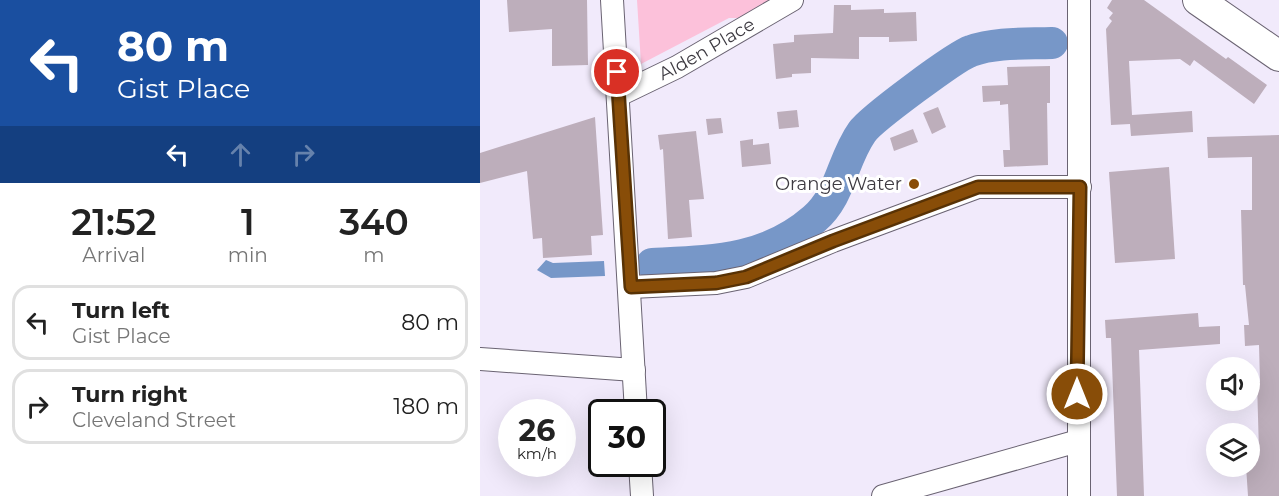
<!DOCTYPE html>
<html lang="en">
<head>
<meta charset="utf-8">
<style>
  :root { --surface:#fff; --page:#f6f6f6; --text:#222; --muted:#767676; --line:#e0e0e0 }
  body { margin:0; font-family:Montserrat,sans-serif; background:var(--page); color:var(--text); height:100vh; display:flex; flex-direction:column; font-size:22px; white-space:nowrap }
  * { box-sizing:border-box; margin:0 }
  p { font-size:20px; color:var(--muted) }
  .icon { flex:none; width:33px; height:33px; fill:none; stroke:currentColor; stroke-width:2; stroke-linecap:round; stroke-linejoin:round }
  .map { position:relative; flex:1; overflow:hidden }
  .details { display:flex; flex-direction:column; background:var(--surface); width:480px }
  .details>* { flex:none }
  .guide { background:#1a4fa0; color:#fff; overflow:hidden }
  .buttons { position:absolute; left:726px; top:357px; display:grid; gap:12px }
  .buttons a { display:grid; place-items:center; width:54px; height:54px; border-radius:50%; background:var(--surface); box-shadow:0 6px 24px #0002; font-size:30px }
  .speed { position:absolute; left:18px; top:399px; display:flex; gap:12px; font-size:30px; font-weight:700; text-align:center }
  .speed>* { display:grid; place-content:center; width:78px; height:78px; border-radius:50%; background:var(--surface); box-shadow:0 6px 24px #0002; line-height:1 }
  .speed small { font-size:15px; font-weight:400 }
  .speed .limit { border:3px solid #111; border-radius:9px; background:#fff; color:#111 }
  .pin { position:absolute; display:grid; place-items:center; width:51px; height:51px; color:#fff; margin:-26px; border:3px solid #fff; border-radius:50%; box-shadow:0 2px 6px #0007 }
  .me { position:absolute; width:66px; margin:-33px; rotate:0deg; stroke-linejoin:round; filter:drop-shadow(0 0 4px #0008) }
  .turn { display:flex; align-items:center; gap:21px; height:126px; padding:0 18px; font-size:27px }
  .turn .icon { width:78px; height:78px; stroke-width:2.5 }
  .turn b { display:block; font-size:42px; line-height:51px }
  .lanes { display:flex; align-items:center; height:57px; padding:0 18px; background:#0003; justify-content:center; gap:30px; direction:ltr }
  .lanes .off { opacity:.35 }
  .eta { display:flex; justify-content:space-evenly; align-items:center; height:102px; text-align:center }
  .eta b { font-size:36px; font-weight:600; line-height:42px }
  ul { padding:0; list-style:none }
  li { display:flex; align-items:center; gap:18px; height:75px; margin:0 12px 9px; padding:0 6px; border:3px solid var(--line); border-radius:18px }
  li div { flex:1 }
  li b { display:block; font-size:22px }
  li em { font-style:normal }
  main { display:flex; flex:1; min-height:0 }
  .map>svg:first-child { display:block }
  .green { fill:#fcc1da }
  .water { fill:#7797c8 }
  .lines { fill:none; stroke-linecap:round; stroke-linejoin:round }
  .river { stroke:#7797c8; stroke-width:32 }
  .building { fill:#bdaebb }
  .minor-casing { stroke:#6a6372; stroke-width:24 }
  .major-casing { stroke:#6a6372; stroke-width:32 }
  .minor { stroke:#fff; stroke-width:22 }
  .major { stroke:#fff; stroke-width:30 }
  .route-casing { stroke:#583205; stroke-width:15 }
  .route { stroke:#884d08; stroke-width:10 }
  .poi-dot { fill:#884d08; stroke:#fff; stroke-width:2 }
  .labels { text-anchor:middle; stroke-width:6; stroke-linejoin:round; paint-order:stroke }
  .street-label { font-size:18px; fill:#3d3a41; stroke:#fff }
  .poi-label { font-size:18px; fill:#3d3a41; stroke:#fff; text-anchor:end }
</style>
</head>
<body>
<main>
<section class="details">
<div class="guide">
<div class="turn"><svg class="icon" aria-label="left" viewBox="0 0 24 24"><path d="M17 20v-9H6M10 6l-5 5 5 5"/></svg><div><b>80 m</b>Gist Place</div></div>
<div class="lanes"><svg class="icon" aria-label="left" viewBox="0 0 24 24"><path d="M17 20v-9H6M10 6l-5 5 5 5"/></svg><svg class="icon off" aria-label="ahead" viewBox="0 0 24 24"><path d="M12 20V5M6 11l6-6 6 6"/></svg><svg class="icon off" aria-label="right" viewBox="0 0 24 24"><path d="M7 20v-9h11M14 6l5 5-5 5"/></svg></div>
</div>
<div class="eta">
<div><b>21:52</b><p>Arrival</p></div>
<div><b>1</b><p>min</p></div>
<div><b>340</b><p>m</p></div>
</div>
<ul>
<li><svg class="icon" aria-label="left" viewBox="0 0 24 24"><path d="M17 20v-9H6M10 6l-5 5 5 5"/></svg><div><b>Turn left</b><p>Gist Place</p></div><em>80 m</em></li>
<li><svg class="icon" aria-label="right" viewBox="0 0 24 24"><path d="M7 20v-9h11M14 6l5 5-5 5"/></svg><div><b>Turn right</b><p>Cleveland Street</p></div><em>180 m</em></li>
</ul>
</section>
<div class="map">
<svg width="799" height="496" viewBox="0 0 799 496">
  <rect width="100%" height="100%" fill="#f1eafb"/>
  <!-- green -->
  <path class="green" d="M157,0H291L263,18H249L161,64Z"/>
  <!-- water -->
  <path class="water" d="M66,260L73,263L124,261L125,276L71,278L57,270Z"/>
  <g class="lines">
    <!-- river -->
    <path class="river" d="M172,264C232,261 286,261 334,219C361,196 362,160 382,132C391,119 476,56 491,51C516,42 547,44 572,43"/>
  </g>
  <!-- building -->
  <g class="building">
    <path d="M27,0H107L108,65L72,66V29L29,32Z"/>
    <path d="M632,0H664L746,59L748,57L787,85L774,104L714,60L710,66L700,59L649,61L652,115L712,111L713,132L651,136L650,124L631,125L626,29L632,21L629,18L633,13L627,8Z"/>
    <path d="M354,5H371V10L404,9V13L436,12L437,41L409,42V37H379V59L331,58V73L312,74V77L296,79L293,44L314,42V35L353,33Z"/>
    <path d="M570,66V103H567L568,165L524,167L523,150H530L528,104L520,105V101L503,102L502,86L528,85L527,67Z"/>
    <path d="M458,107L466,127L452,134L443,113Z"/>
    <path d="M317,110L319,127L299,129L297,112Z"/>
    <path d="M115,117L123,235L111,236L112,255L63,258L62,238L53,239L47,171L0,183V153Z"/>
    <path d="M241,118L243,133L228,135L226,119Z"/>
    <path d="M433,129L438,142L414,151L410,138Z"/>
    <path d="M216,131L224,199L209,200L212,237L188,239L183,149L180,150L178,135Z"/>
    <path d="M799,135V496H768L766,466H770V453L779,452L777,382H780L779,345L765,346L764,325H769L765,285H763L761,210H772V157L728,158L727,137Z"/>
    <path d="M273,139V145L289,143L291,164L262,167L260,141Z"/>
    <path d="M689,167L695,259L635,263L629,172Z"/>
    <path d="M718,313L719,327L740,326V344L659,350L664,496H637L631,338H626L625,320Z"/>
  </g>
  <g class="lines">
    <!-- minor casing -->
    <g class="minor-casing">
      <g id="minor">
        <path d="M132,0L156,412"/>
        <path id="s1" d="M139,95L197,67L312,0"/>
        <path d="M151,287L236,283L266,277L353,241L498,187H600"/>
        <path d="M0,359L154,370"/>
        <path d="M160,464L162,496"/>
        <path d="M403,496L598,441"/>
        <path d="M599,496V0"/>
      </g>
    </g>
    <!-- major casing -->
    <g class="major-casing">
      <path id="major" d="M718,0L799,56"/>
    </g>
    <!-- minor -->
    <use href="#minor" class="minor"/>
    <!-- major -->
    <use href="#major" class="major"/>
  </g>
  <g class="lines">
    <!-- route casing -->
    <g class="route-casing">
      <path id="route" d="M137,72L151,287L236,283L266,277L353,241L498,187H600L597,394"/>
    </g>
    <!-- route -->
    <use href="#route" class="route"/>
  </g>
  <!-- markers -->
  <circle class="poi-dot" cx="434" cy="184" r="6"/>
  <g class="labels">
    <!-- street labels -->
    <g class="street-label">
      <text dy="6" stroke="none"><textPath href="#s1" startOffset="99">Alden Place</textPath></text>
    </g>
    <!-- poi labels -->
    <g class="poi-label">
      <text x="422" y="190">Orange Water</text>
    </g>
  </g>
</svg>
<div class="buttons">
<a><svg class="icon" aria-label="sound" viewBox="0 0 24 24"><path d="M4 9h4l5-4v14l-5-4H4zM17 9q2 3 0 6"/></svg></a>
<a><svg class="icon" aria-label="layers" viewBox="0 0 24 24"><path d="M12 4l9 5-9 5-9-5zM3 14l9 5 9-5"/></svg></a>
</div>
<div class="speed"><div>26<small>km/h</small></div><div class="limit">30</div></div>
<div class="pin" style="left:137px;top:72px;background:#d93025"><svg class="icon" aria-label="arrive" viewBox="0 0 24 24"><path d="M6 21V4h12l-3 4 3 4H6"/></svg></div>
<svg class="me" style="left:597px;top:394px" viewBox="-20 -20 40 40"><circle r="17" fill="#884d08" stroke="#fff" stroke-width="3"/><path d="M0-11L8 9 0 5-8 9z" fill="#fff"/></svg>
</div>
</main>
</body>
</html>
